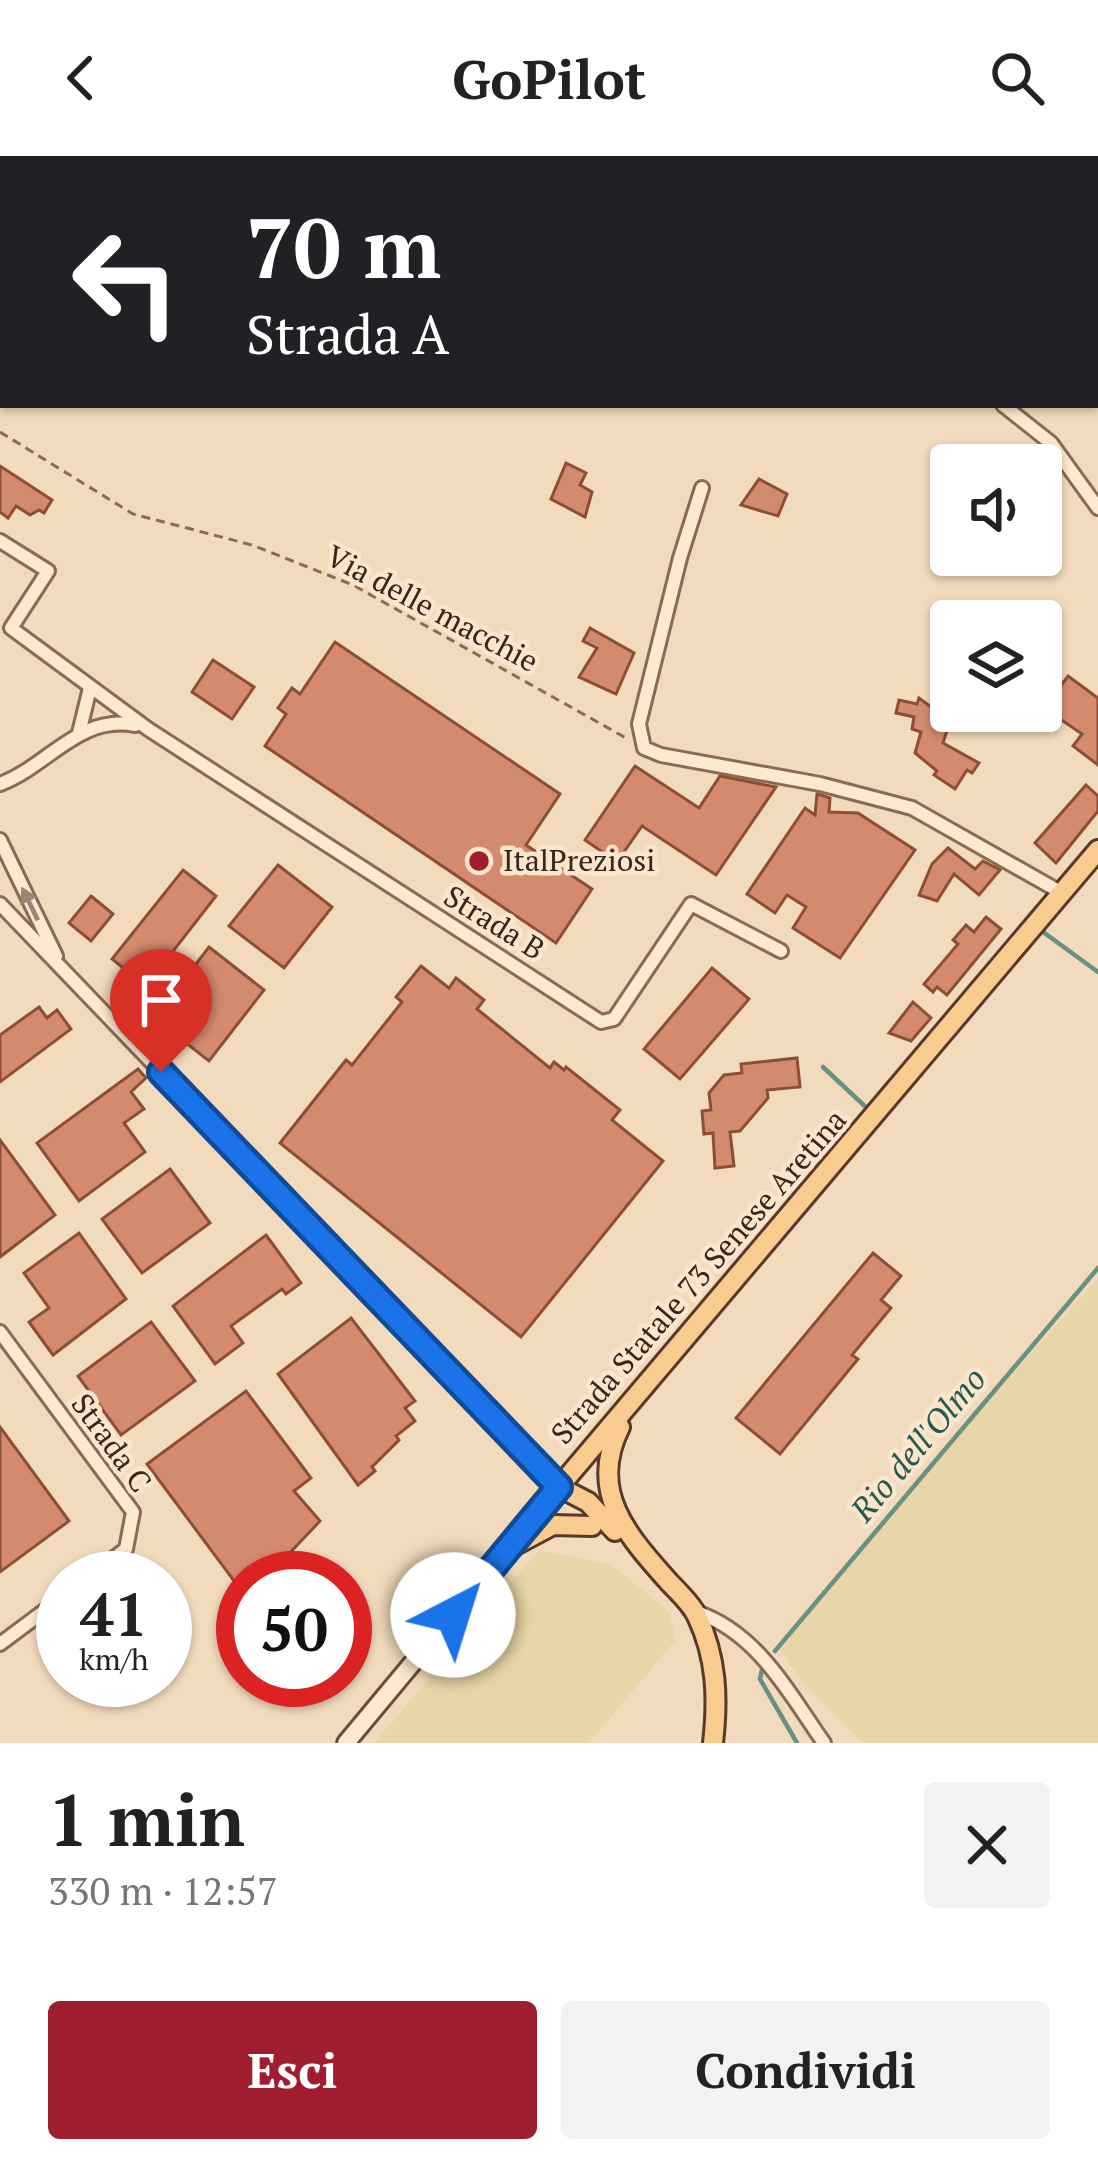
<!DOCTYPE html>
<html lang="it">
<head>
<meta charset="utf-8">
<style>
  :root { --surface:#fff; --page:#f2f2f2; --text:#222; --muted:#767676; --accent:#a01d2f }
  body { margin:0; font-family:"PT Serif",serif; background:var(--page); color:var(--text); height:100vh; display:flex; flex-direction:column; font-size:45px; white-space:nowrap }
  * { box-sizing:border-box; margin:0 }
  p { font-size:39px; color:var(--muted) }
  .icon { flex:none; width:66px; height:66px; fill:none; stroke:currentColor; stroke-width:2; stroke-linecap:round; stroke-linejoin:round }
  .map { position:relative; height:1587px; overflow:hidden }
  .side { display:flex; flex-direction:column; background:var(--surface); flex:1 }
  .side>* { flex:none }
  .top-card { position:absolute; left:0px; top:0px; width:1098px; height:252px; box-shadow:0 3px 9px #0004; background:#202124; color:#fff; overflow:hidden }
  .tools { position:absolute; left:930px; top:288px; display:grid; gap:24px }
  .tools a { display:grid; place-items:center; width:132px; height:132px; border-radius:12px; background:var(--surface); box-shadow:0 3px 9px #0004; font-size:60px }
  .speed { position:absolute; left:36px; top:1395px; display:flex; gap:24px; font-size:60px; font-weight:700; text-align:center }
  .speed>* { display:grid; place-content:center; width:156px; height:156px; border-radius:50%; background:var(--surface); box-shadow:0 3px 9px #0004; line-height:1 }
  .speed small { font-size:30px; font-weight:400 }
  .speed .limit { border:18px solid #d22; background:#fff; color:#111 }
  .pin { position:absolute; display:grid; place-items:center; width:102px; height:102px; color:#fff; margin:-123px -51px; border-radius:50% 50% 50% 0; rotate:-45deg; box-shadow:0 0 12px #0007 }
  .pin .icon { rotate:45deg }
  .me { position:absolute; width:132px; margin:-66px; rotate:40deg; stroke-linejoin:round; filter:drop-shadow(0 0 9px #0008) }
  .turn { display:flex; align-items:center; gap:42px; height:252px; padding:0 48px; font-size:54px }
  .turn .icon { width:156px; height:156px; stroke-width:2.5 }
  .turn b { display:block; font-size:84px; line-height:102px }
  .round { display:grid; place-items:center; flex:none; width:126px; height:126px; border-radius:12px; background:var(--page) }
  .head { display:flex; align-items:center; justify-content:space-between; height:204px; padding:0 48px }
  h1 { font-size:72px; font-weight:800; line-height:90px }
  .button { display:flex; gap:24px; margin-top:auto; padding:24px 48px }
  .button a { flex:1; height:138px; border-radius:12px; background:var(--accent); color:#fff; font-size:48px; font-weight:800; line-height:138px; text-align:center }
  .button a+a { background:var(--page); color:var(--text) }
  header { display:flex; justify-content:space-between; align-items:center; height:156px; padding:0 48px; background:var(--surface); font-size:54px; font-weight:800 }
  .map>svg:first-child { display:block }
  .farmland { fill:#e9d6a8 }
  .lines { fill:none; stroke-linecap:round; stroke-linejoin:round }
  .stream { stroke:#679181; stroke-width:4.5 }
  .building { fill:#d48b6d; stroke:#8d4e37; stroke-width:3 }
  .street-casing { stroke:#8b6a54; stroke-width:18 }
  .secondary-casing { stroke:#6d4b37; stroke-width:22 }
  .primary-casing { stroke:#583929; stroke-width:24 }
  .path { stroke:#8b6a54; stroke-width:3; stroke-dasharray:9 6; stroke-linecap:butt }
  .street { stroke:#fce9d0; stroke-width:12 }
  .secondary { stroke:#fce9d0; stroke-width:16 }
  .primary { stroke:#facb8e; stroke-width:18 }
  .oneway { fill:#9a8775 }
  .route-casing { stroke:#114b97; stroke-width:30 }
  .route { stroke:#1a73e8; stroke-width:21 }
  .poi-dot { fill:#a01d2f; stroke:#f9e6cc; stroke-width:4.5 }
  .labels { text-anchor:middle; stroke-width:9; stroke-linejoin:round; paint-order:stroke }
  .street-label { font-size:30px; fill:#39251a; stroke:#f9e6cc }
  .poi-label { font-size:30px; fill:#39251a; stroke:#f9e6cc; text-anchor:start }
  .water-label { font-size:33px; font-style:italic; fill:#285a50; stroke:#f9e6cc }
</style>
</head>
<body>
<header><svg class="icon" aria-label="back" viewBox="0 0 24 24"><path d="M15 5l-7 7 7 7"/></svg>GoPilot<svg class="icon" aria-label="search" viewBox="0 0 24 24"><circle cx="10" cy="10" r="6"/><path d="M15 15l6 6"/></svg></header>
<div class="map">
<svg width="1098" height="1587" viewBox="0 0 1098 1587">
  <rect width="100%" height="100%" fill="#f2dbbc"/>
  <!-- farmland -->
  <g class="farmland">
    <path d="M1098,1122V1587H863L800,1523L780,1494L917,1324Z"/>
    <path d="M539,1394L611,1408L670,1456L675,1485L589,1587H374Z"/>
  </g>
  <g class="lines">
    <!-- stream -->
    <g class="stream">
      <path d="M1039,773L1098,816"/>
      <path d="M823,911L870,955"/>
      <path d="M775,1495L1098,1112"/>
      <path d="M763,1509L760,1523L797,1587"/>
    </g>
  </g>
  <!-- building -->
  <g class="building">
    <path d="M566,307L586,317L580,329L592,336L585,361L551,343Z"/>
    <path d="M0,310L52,344L44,357L39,354L30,359L16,350L8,362L0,356Z"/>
    <path d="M759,323L787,338L778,360L741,349Z"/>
    <path d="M590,472L634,497L616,538L579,521L597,492L583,485Z"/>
    <path d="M335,486L560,638L526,689L592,733L556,787L265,590L286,558L278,552L292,532L300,538Z"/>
    <path d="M213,504L254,531L232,563L192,536Z"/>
    <path d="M1068,520L1098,542V609L1073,590L1082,578L1044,552Z"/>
    <path d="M919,542L950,565L943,587L979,607L972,617L967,614L955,633L934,619L937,615L915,597L921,576L912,573L914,561L896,557L899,544L917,548Z"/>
    <path d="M635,610L699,652L720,620L776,631L716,719L642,670L617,706L585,684Z"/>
    <path d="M1086,629L1098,640V655L1056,707L1035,687Z"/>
    <path d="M817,638L830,642L829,656L858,657L915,694L840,802L793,772L806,751L787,739L775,757L747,738L805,652L815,659Z"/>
    <path d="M948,692L975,713L983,705L1000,714L979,739L954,718L937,745L919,739L932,708Z"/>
    <path d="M278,709L332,751L284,812L229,770Z"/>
    <path d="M183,714L216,740L146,830L112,803Z"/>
    <path d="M91,740L113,758L91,785L69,767Z"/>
    <path d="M986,761L1001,773L947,839L937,831L933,836L924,828L958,788L953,784L966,769L974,776Z"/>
    <path d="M209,791L264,834L209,905L154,862Z"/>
    <path d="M421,810L449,832L456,822L484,844L477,853L550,912L554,906L564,914L566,911L620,954L612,964L663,1005L521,1181L280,987L346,904L352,909L402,846L396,841Z"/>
    <path d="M712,812L749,843L680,923L644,893Z"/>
    <path d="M913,846L931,862L911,885L889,877Z"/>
    <path d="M39,851L47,862L57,854L71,873L0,926V879Z"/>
    <path d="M797,902L800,931L767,934L768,942L740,975L730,976L734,1010L715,1012L713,977L704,978L702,955L711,954L709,937L724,919L742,917L741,908Z"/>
    <path d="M138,913L146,922L131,936L144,953L124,967L145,996L79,1045L37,987Z"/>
    <path d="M0,984L55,1059L0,1101Z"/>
    <path d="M170,1013L210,1067L142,1117L102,1063Z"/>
    <path d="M79,1077L126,1143L53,1199L29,1166L49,1152L24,1117Z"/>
    <path d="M266,1079L301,1127L286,1138L282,1133L231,1170L243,1187L215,1208L173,1150Z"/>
    <path d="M873,1097L901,1120L881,1144L891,1152L852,1199L858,1203L780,1298L736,1262Z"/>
    <path d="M351,1162L415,1245L405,1252L415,1265L396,1280L399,1284L372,1311L375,1315L358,1329L278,1218Z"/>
    <path d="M151,1166L195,1225L121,1279L78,1220Z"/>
    <path d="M246,1235L311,1322L294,1335L320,1365L266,1422H243V1437L147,1308Z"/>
    <path d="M0,1271L69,1365L0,1416Z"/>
  </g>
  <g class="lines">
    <!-- street casing -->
    <g class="street-casing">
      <g id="street">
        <path d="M733,0L735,3"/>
        <path d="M490,3L491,0"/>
        <path d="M665,3L674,0"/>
        <path d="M0,117L3,114"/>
        <path d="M1003,249L1051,287L1098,352"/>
        <path d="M702,332L680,402L639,568L644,592L661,599L820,628L912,652L1062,737"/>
        <path d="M0,385L48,415L11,472L148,573L601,866L614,863L691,748L781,795"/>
        <path d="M79,577L90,532"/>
        <path d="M0,628C47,611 79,558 135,569"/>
        <path d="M0,684L56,800"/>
        <path d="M0,748L559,1331"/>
        <path d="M0,1176L133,1356L126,1393L88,1422"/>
        <path d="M696,1456C757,1476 789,1537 824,1587"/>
        <path d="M0,1488L63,1441"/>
      </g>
    </g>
    <!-- secondary casing -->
    <g class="secondary-casing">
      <path id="secondary" d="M346,1587L559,1331"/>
    </g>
    <!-- primary casing -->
    <g class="primary-casing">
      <g id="primary">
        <path d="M620,1271C588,1335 626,1378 668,1425C678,1436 691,1447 697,1460C717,1502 718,1543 713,1587"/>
        <path d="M559,1331L1098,694"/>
        <path d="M559,1331L588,1346L615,1375"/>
        <path d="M506,1394L553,1369L592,1370"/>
      </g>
    </g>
    <!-- path -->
    <path class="path" d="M0,276L133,358L252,389L353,429L626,582"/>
    <!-- street -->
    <use href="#street" class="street"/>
    <!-- secondary -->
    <use href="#secondary" class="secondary"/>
    <!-- primary -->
    <use href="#primary" class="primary"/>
  </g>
  <!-- one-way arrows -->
  <defs><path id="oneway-solid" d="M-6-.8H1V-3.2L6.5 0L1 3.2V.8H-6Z" transform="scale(3)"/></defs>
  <use class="oneway" href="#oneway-solid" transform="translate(30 748) rotate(-116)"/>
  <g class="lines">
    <!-- route casing -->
    <g class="route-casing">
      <path id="route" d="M161,916L559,1331L453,1459"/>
    </g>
    <!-- route -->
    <use href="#route" class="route"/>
  </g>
  <!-- markers -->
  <circle class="poi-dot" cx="479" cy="705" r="12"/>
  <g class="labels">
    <!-- street labels -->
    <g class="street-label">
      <text transform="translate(432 453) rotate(28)" y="10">Via delle macchie</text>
      <text transform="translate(494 767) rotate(32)" y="10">Strada B</text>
      <text transform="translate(699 1121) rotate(-49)" y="10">Strada Statale 73 Senese Aretina</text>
      <text transform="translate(111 1287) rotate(54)" y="10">Strada C</text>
    </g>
    <!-- poi labels -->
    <g class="poi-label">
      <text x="503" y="715">ItalPreziosi</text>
    </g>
    <!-- water labels -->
    <g class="water-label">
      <text transform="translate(918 1288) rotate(-50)" y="12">Rio dell'Olmo</text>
    </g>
  </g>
</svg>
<div class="tools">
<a><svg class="icon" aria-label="sound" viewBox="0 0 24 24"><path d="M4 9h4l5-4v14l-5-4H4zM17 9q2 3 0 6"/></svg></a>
<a><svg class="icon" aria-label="layers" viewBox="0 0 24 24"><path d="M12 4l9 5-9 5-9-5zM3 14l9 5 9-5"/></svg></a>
</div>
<div class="speed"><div>41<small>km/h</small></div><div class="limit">50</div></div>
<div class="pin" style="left:161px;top:916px;background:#d93025"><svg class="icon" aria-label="arrive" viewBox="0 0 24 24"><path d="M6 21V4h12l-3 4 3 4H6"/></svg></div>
<svg class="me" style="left:453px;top:1459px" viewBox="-20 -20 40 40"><circle r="19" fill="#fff"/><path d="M0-13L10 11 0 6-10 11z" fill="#1a73e8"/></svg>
<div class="top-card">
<div class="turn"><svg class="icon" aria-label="left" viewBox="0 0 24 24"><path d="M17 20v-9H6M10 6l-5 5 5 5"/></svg><div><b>70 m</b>Strada A</div></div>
</div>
</div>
<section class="side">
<div class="head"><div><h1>1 min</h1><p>330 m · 12:57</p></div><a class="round"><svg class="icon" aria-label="close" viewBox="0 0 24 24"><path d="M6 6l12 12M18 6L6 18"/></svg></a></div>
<div class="button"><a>Esci</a><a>Condividi</a></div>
</section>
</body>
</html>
